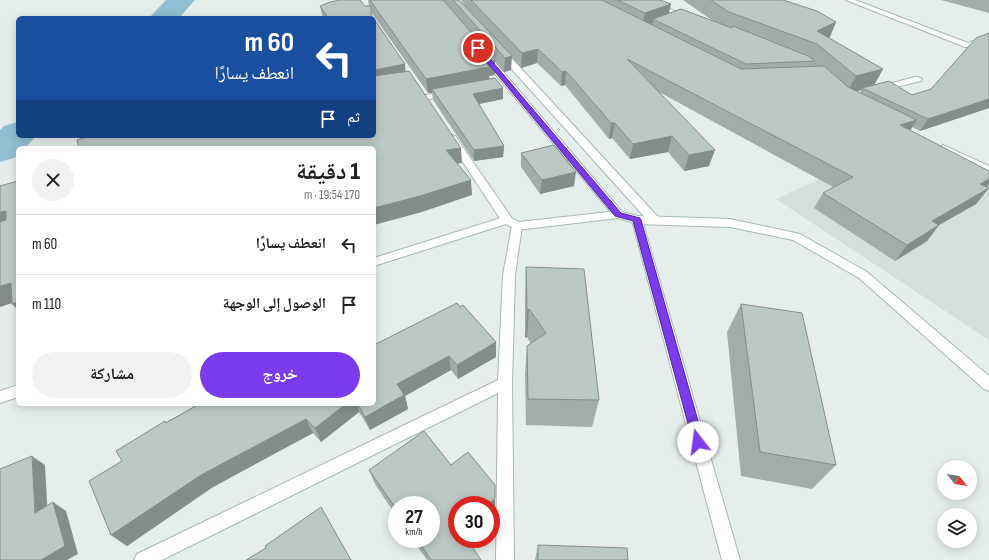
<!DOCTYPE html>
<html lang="ar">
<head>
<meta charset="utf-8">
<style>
  :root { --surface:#fff; --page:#f2f2f2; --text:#202124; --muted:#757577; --line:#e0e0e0; --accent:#7c3aed }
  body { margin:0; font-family:"Sofia Sans Condensed","Noto Naskh Arabic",sans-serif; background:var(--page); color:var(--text); direction:rtl; height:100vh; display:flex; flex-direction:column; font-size:15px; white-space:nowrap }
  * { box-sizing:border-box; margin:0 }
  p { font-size:13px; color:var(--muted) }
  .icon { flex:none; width:22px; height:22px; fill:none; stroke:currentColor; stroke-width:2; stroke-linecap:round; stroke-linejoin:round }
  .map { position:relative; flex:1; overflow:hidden; direction:ltr }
  .drawer { position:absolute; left:16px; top:146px; width:360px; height:260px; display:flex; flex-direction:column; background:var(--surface); border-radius:6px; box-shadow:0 2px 10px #0003; direction:rtl }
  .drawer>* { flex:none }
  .guide { position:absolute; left:16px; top:16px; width:360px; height:122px; border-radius:6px; box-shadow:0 2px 10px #0003; direction:rtl; background:#1a4fa0; color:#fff; overflow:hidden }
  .needle { width:26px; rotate:120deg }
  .tools { position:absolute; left:937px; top:460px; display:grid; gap:8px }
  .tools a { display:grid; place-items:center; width:40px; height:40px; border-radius:50%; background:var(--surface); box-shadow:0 2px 10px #0003; font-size:20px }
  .speed { position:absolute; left:388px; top:496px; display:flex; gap:8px; font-size:20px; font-weight:700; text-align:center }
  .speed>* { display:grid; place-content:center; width:52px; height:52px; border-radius:50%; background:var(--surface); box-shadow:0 2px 10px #0003; line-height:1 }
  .speed small { font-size:10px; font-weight:400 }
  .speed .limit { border:6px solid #d22; background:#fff; color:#111 }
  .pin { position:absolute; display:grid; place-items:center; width:34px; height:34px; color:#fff; margin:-17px; border:2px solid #fff; border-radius:50%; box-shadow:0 1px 4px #0007 }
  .me { position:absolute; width:44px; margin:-22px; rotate:345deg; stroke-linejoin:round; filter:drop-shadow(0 0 3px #0008) }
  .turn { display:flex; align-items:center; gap:14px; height:84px; padding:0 16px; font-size:18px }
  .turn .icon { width:52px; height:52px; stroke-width:2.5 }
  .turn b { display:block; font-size:28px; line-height:34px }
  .then { display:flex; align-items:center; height:38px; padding:0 16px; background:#0003; gap:8px; font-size:15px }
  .round { display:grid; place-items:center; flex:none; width:42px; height:42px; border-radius:21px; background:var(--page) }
  .summary { display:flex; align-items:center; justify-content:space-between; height:68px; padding:0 16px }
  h1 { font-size:24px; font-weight:800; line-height:30px }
  .primary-button { display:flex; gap:8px; margin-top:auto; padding:8px 16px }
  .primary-button a { flex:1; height:46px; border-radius:24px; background:var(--accent); color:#fff; font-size:16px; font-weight:800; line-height:46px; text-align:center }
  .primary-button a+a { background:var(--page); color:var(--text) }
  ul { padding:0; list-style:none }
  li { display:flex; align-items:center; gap:12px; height:60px; padding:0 16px; border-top:1px solid var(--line) }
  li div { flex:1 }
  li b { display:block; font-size:15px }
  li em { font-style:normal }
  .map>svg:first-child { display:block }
  .built { fill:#d4dedb }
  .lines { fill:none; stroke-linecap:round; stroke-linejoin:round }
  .river { fill:#91bfd1; fill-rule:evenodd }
  .lane-casing { stroke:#a8b6b4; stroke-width:2 }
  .street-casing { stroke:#a8b6b4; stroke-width:2 }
  .secondary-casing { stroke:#a5bab5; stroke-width:2 }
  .lane { fill:#fff; fill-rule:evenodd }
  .street { fill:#fff; fill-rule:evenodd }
  .secondary { fill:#fff; fill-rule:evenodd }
  .wall { fill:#a1ada9; fill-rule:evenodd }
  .shaded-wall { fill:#838d8a }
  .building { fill:#bbc9c5; stroke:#838d8a }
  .route { fill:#7c3aed; stroke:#51269a }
</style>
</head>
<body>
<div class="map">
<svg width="989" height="560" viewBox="0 0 989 560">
  <rect width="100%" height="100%" fill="#e6eeec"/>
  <!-- built -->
  <path class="built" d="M902,142L989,180V340L776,199Z"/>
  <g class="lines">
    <!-- river -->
    <g class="river">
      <path d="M166,0H195L179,18H149Z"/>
      <path d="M18,122V136H36L25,148H18V155L14,158L0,162V130L4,126Z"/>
    </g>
    <!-- lane casing -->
    <g class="lane-casing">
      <path id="lane" d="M846,0H855L968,43L989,35V39L971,47H965Z"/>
    </g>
    <!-- street casing -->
    <g class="street-casing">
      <g id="street">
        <path d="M638,0H647L692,18L687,19Z"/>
        <path d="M498,50H504L658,217L659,220L658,223H650L498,54Z"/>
        <path d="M482,54H488L622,212L623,214L622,216H614L482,58Z"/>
        <path d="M915,77H918L922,79L921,81L880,91L876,89L877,87Z"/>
        <path d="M447,91H450L451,93L450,95L425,100L421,98L422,96Z"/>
        <path d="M452,135L455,136L511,217L512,220L511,223H503L447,138Z"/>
        <path d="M943,145L989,166V173L940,150L938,148Z"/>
        <path d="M637,216L641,217L642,220L740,560H722L632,220L633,217Z"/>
        <path d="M517,222L521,223L522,226L515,275L512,383L514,560H496L498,393L162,560H134L137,554L498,380L503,275L512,226L513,223Z"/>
      </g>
    </g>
    <!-- secondary casing -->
    <g class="secondary-casing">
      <g id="secondary">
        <path d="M618,211L638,216L730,219L800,234L867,272L989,376V391L984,389L859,278L793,240L730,227L637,224L618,218L517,230L506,224L374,266V258L507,216L519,222Z"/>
        <path d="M18,385V397L0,403V391Z"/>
      </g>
    </g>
    <!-- lane -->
    <use href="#lane" class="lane"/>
    <!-- street -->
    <use href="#street" class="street"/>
    <!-- secondary -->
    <use href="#secondary" class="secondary"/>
  </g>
  <!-- wall -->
  <g class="wall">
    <path d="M368,0H459L465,6L461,0H660L669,14L713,21L683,0H783L836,22L829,39L883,69L874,85L912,95L931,89L989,33V108L920,131L912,127L910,131L989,188L976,204L939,225L927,241L895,261L814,208L823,193L833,187L659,92L709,166L684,171L668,152L630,159L612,138L609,139L565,85L561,86L537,63L521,68L511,57V70L504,72L495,61V75L489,76L490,79L503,99L479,104L504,146L503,157L474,161L433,100L432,93H428L371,12L373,18H323L320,6H369ZM861,90L860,93L857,92Z"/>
    <path d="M941,0H989V13Z"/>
    <path d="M521,153L574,186L540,194L521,167Z"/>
    <path d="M526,267L599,400L592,427L526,425L525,374L527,346L531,344L527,337L525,338V296Z"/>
    <path d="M741,304L836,465L812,489L741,476L727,332Z"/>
    <path d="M374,345L496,357L458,379L451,370L405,396L408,409L370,430L359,412L321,442L313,433L213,487L127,546L111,535L122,461L166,422L199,404H374Z"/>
    <path d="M451,465L495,499V512L491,515V505L457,539L481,560H427L412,539H431L397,505V517L375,484L369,470Z"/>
    <path d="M538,545L628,560H535Z"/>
  </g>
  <!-- shaded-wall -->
  <g class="shaded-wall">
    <path d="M671,4L668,17L653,19V23L642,26L645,13Z"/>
    <path d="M836,22L829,39L817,31Z"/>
    <path d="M538,49L537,63L521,68L522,53Z"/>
    <path d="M512,56L511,70L504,72L505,58Z"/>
    <path d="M495,60V75L489,76L490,82L432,89V93H428L426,79Z"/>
    <path d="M405,64L406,78L374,84V70Z"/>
    <path d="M883,69L873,87L862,88L861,90L846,94L856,76Z"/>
    <path d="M566,71L565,85L561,86L562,72Z"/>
    <path d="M503,88V99L474,105L473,94Z"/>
    <path d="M989,99V108L920,131L928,119Z"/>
    <path d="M917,120L907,135L900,125Z"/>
    <path d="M611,123H615L612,138L609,139Z"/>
    <path d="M672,136L668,152L630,159L633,144Z"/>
    <path d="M504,146L503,157L474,161V150Z"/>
    <path d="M461,148L462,163L447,165L446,150Z"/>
    <path d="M715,150L709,166L684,171L689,155Z"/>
    <path d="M576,172L574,186L540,194L542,180Z"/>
    <path d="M989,179V185L985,190L989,188L976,204L939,225L927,241L895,261L907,245L932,221L980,184Z"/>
    <path d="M471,180L472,195L422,212L374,225V208Z"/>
    <path d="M6,211L18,226L0,231V212Z"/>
    <path d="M11,283L18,301L0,307V286Z"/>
    <path d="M18,302V310L12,304Z"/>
    <path d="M529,309L527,337L525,338L527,310Z"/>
    <path d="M496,342V357L458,379L457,365Z"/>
    <path d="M449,356L451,370L405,396L408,409L370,430L365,417L397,384Z"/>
    <path d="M346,404H357L359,412L321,442L315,428Z"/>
    <path d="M306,419L313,433L213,487L127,546L111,535L201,475Z"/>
    <path d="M32,456L45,465L48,521L35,513Z"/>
    <path d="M495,499V512L491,515V505H487Z"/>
    <path d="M53,502L66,511L78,554L67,560H41Z"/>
  </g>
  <!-- building -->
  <g class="building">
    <path d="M340,0H360L365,6H371V15L373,18H328L320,6L330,2Z"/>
    <path d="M370,0H443L495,60L486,63L489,67L426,79Z"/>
    <path d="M453,0H459L512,56L505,58Z"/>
    <path d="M471,0H602L741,69L824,66L848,87L917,120L900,125L989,171V179L980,184L989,188L932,221L939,225L907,245L823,193L853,177L627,59L715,150L689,155L672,136L633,144L615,123H611L566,71L562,72L538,49L522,53Z"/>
    <path d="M617,0H660L671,4L645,13Z"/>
    <path d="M711,0H783L817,11L836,22L817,31L883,69L856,76L817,44L729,12Z"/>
    <path d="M681,9L732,28L733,26L808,56L815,61L746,64L653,19Z"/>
    <path d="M374,19L405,64L374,70Z"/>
    <path d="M989,33V99L928,119L862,88L889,81L912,95L931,89L976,38Z"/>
    <path d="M409,71L461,148L446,150L471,180L420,196L374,208V148H79L77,140L90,136H374V76Z"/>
    <path d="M495,78L503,88L473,94L504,146L474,150L432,89Z"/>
    <path d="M554,145L576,172L542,180L521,153Z"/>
    <path d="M18,181V302L12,304L11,283L0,286V222L6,220V211L0,212V186Z"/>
    <path d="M526,267L584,269L599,400L528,399L527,346L546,333L529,309L527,310Z"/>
    <path d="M457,303L460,307L463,305L496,342L457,365L449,356L397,384L404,395L365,417L358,404H374V345Z"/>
    <path d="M741,304L802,313L836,465L760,452Z"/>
    <path d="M199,404H346L315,428L306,419L201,475L111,535L89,481L122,461L116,451L165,421L166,423Z"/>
    <path d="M424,431L451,465L468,452L495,485V498L487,505H457V539H467L481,560H431L417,539H431V505H397V510L369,470Z"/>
    <path d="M32,456L35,513L53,502L65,546L41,560H0V469Z"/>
    <path d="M321,507L351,560H246L266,548L265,546Z"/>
    <path d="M538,545L627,548L628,560H538Z"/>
  </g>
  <!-- route -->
  <path class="route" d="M476,47H480L621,213L640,218L641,220L704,442L702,446L698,447L694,446L693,442L633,221L615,216L476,49Z"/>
</svg>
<div class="tools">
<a><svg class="needle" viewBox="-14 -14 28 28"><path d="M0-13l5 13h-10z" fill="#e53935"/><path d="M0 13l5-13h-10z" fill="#757577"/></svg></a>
<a><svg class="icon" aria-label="layers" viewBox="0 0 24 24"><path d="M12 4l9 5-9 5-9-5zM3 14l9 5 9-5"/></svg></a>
</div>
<div class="speed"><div>27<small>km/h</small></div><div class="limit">30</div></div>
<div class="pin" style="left:478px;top:48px;background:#d93025"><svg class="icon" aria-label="arrive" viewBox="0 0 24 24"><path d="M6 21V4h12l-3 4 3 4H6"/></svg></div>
<svg class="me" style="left:698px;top:442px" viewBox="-20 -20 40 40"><circle r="19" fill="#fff"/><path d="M0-13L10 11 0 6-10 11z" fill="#7c3aed"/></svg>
<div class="guide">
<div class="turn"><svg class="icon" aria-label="left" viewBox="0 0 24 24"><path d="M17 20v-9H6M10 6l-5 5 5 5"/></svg><div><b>60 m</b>انعطف يسارًا</div></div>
<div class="then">ثم<svg class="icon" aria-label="arrive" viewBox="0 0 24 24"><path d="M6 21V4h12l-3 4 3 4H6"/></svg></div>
</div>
<section class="drawer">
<div class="summary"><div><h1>1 دقيقة</h1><p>170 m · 19:54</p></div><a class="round"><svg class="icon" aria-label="close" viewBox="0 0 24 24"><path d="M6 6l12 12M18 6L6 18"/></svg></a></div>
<ul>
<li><svg class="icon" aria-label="left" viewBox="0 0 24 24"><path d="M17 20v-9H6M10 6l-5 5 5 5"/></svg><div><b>انعطف يسارًا</b></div><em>60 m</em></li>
<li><svg class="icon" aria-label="arrive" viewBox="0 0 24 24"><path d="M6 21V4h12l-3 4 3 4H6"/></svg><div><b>الوصول إلى الوجهة</b></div><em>110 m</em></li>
</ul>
<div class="primary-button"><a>خروج</a><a>مشاركة</a></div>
</section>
</div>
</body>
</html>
